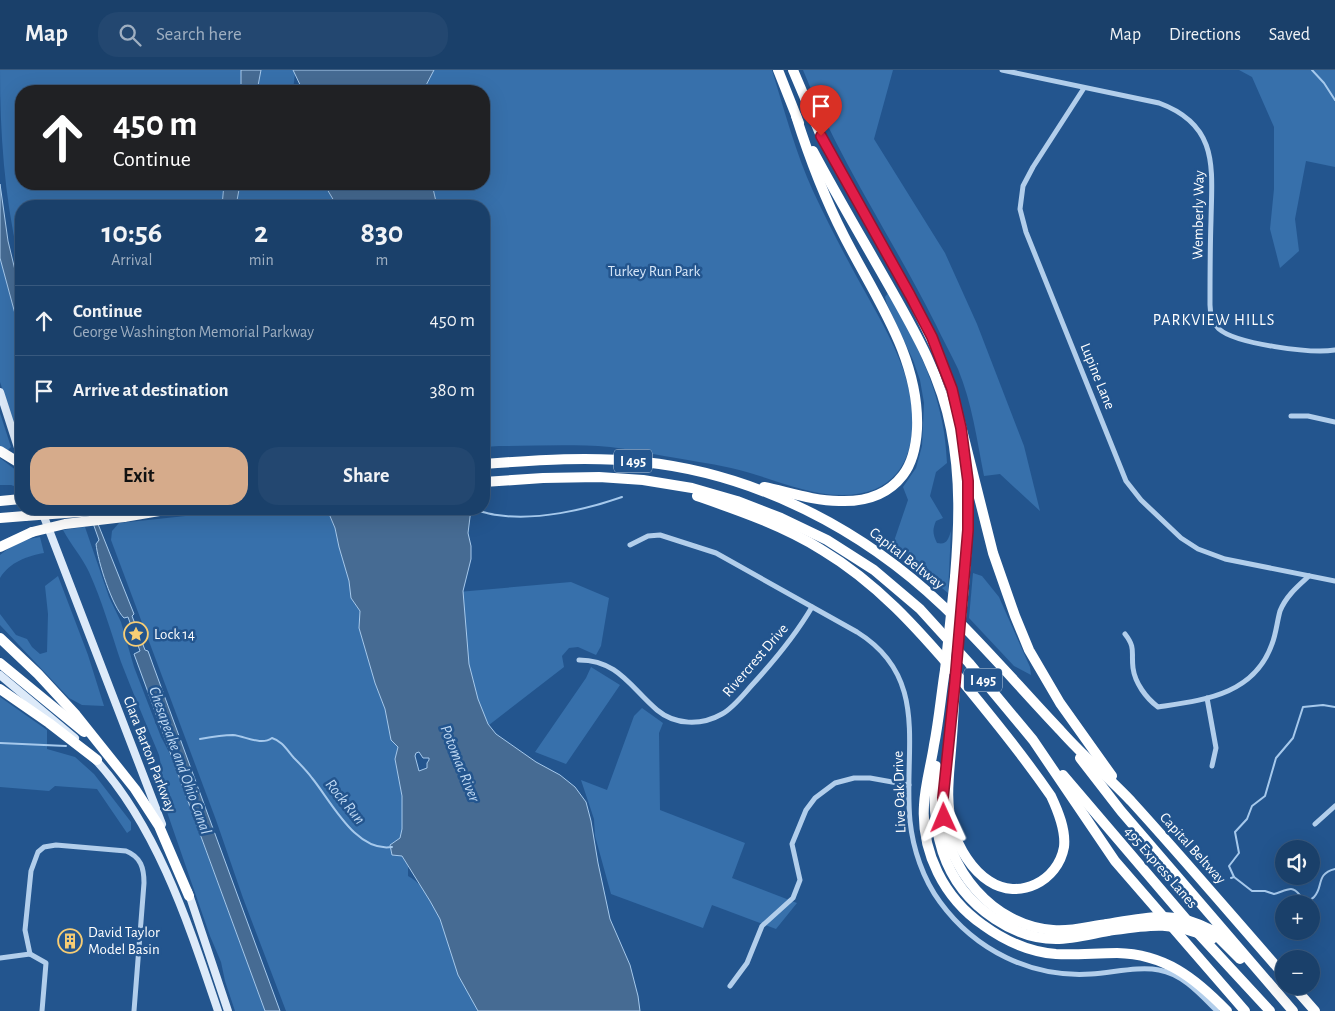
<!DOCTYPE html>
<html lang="en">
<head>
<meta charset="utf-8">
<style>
  :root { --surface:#1a406a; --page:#234770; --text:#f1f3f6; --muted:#9fafc1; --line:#38597e; --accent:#d6ab8b }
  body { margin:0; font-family:"Alegreya Sans",sans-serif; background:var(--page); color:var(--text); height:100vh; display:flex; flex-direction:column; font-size:19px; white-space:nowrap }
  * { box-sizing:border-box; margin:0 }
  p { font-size:16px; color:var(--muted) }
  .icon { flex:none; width:28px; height:28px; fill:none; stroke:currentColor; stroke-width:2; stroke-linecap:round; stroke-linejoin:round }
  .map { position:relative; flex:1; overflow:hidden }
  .panel { position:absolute; left:15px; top:130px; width:475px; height:315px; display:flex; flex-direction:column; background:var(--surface); border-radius:20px; box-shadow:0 5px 20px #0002,0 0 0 1px var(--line) }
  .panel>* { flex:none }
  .banner { position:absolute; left:15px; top:15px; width:475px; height:105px; border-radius:20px; box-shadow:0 5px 20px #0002,0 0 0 1px var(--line); background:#202124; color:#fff; overflow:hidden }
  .controls { position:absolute; left:1275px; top:770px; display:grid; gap:10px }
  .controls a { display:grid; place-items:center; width:45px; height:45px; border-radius:50%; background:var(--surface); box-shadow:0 5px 20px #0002,0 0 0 1px var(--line); font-size:25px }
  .pin { position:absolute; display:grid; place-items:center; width:42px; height:42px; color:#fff; margin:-51px -21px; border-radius:50% 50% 50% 0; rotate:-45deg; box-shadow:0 0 5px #0007 }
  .pin .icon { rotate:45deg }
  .me { position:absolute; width:55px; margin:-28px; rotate:359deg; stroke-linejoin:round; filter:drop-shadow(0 0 4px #0008) }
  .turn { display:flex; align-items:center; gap:18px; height:105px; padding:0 15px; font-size:22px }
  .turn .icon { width:65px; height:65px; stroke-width:2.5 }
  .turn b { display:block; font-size:35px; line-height:42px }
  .eta { display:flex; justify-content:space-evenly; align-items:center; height:85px; text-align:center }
  .eta b { font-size:30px; font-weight:600; line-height:35px }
  .cta { display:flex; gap:10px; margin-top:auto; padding:10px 15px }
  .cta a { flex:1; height:58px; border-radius:20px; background:var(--accent); color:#111; font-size:20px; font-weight:600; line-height:58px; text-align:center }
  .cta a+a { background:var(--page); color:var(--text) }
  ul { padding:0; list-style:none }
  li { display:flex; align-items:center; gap:15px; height:70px; padding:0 15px; border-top:1px solid var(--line) }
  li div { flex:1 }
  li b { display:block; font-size:19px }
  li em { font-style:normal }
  header { display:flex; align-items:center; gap:30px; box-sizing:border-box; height:70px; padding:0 25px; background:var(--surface); border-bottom:1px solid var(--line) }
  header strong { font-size:24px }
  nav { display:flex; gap:28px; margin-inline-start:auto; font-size:18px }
  .search { width:350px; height:45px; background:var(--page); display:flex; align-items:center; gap:12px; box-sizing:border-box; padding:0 18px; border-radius:20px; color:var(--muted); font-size:19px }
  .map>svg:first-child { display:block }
  .green { fill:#3770ab }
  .water { fill:#466b93; stroke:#a6c9ec; fill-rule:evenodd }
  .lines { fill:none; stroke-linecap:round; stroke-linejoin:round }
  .stream { stroke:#a6c9ec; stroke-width:2 }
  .street { stroke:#b2ceeb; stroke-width:5 }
  .secondary { stroke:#ddeaf9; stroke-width:8 }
  .highway { stroke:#fff; stroke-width:10 }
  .highway-bridge { stroke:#fff; stroke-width:10 }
  .route-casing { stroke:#92132f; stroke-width:12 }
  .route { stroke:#e11d48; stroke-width:9 }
  .labels { text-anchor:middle; stroke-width:5; stroke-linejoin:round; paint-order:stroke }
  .shield { fill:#23558e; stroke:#bdccdd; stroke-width:1 }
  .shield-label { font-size:14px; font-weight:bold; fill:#fff }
  .street-label { font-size:15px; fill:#fff; stroke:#23558e }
  .park-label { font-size:15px; fill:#d7e7f9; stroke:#23558e }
  .poi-label { font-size:15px; fill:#fff; stroke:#23558e; text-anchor:start }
  .neighbourhood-label { font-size:16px; letter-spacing:1px; fill:#fff; stroke:#23558e }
  .water-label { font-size:16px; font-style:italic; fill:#bed8f3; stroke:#23558e }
</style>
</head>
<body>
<header>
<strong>Map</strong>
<div class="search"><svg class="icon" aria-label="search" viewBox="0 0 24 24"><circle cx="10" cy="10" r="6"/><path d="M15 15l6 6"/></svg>Search here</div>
<nav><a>Map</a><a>Directions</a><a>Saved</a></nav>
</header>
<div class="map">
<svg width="1335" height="941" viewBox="0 0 1335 941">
  <rect width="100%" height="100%" fill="#23558e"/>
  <!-- green -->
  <g class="green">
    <path d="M0,0H241V21H21V114H224L222,136H21V198C5,134 0,67 0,0Z"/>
    <path d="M261,0H293L295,3L293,21H259L258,15Z"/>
    <path d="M434,0H772C784,39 796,84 813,121C827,151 843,182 859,211C875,240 892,268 903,299C922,355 917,425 842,425C804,425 768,406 731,398C709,393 686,390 664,386C646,383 628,379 610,377C573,374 536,376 499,376L484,377V136H437L432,114H484V21H423Z"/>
    <path d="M803,0H893L874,69L945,183L977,254L1024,376L1040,441L1000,404L984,406C977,370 972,333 958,299C951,284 943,270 936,255C893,169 838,89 803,0Z"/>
    <path d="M1239,0H1335V97L1306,91L1295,149L1299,181L1280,198L1270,159L1274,119V57L1252,7Z"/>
    <path d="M240,114H324L337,136H236Z"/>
    <path d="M0,188L21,266V369L16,361L0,312Z"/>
    <path d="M888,223C911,263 933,305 942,351C945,365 946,379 947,393L936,402L930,426L943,448L936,451C932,460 933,465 937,473C947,475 948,470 951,461L948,523L892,477L908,430L903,417L916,398L922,376L924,333L920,310L913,290L887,234L885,227Z"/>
    <path d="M0,343L11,377L7,381L0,377Z"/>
    <path d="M0,388L21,404L17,417L11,415H0Z"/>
    <path d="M327,440L335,458L339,477L349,511L351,528L360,541L359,558L375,613L385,639L391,670L398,677L395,689L402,726V759L400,768L402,786L408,796V806C429,816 446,859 450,881L478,941H286L243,828L216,750L111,470L112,461L119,453L195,445Z"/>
    <path d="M85,457L109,527L121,552L134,597L161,667L171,686L265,941H235L225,911L221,892L210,866L158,716L162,700L159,685C146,654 133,623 121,592C111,562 102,531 89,502C82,487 71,475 63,460Z"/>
    <path d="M40,467L44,483C27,486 10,492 0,508V485C12,475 24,469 40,467Z"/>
    <path d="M973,503L982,506L999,527L1030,597L1031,605L1014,596L969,548Z"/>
    <path d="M58,506L88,585L104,636L82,635L69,628L0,555V544L16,565L27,569L32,577L40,584L47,582L48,544L45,516Z"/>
    <path d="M571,512L609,528L601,576L596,585L578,577L569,578L562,586L564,597L489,655C461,617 463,567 458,522Z"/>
    <path d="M591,597L620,615L566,694L535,682L586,608Z"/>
    <path d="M0,627L47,660V679L75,687L94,704L131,752V760L127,763L97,719L55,716L49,721L0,717Z"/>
    <path d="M642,638L663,653L659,663L660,740L745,773L732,808L797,833L776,859L712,835L703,858L611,824L595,766L594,749L581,710L607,720L634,646Z"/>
  </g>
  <!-- water -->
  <g class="water">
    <path d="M241,0H261L257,21H241Z"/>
    <path d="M293,0H434L423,21H303Z"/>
    <path d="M0,114L8,171L21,225V266L0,188Z"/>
    <path d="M224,114H240L236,136H222Z"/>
    <path d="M324,114H432L437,136H337Z"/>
    <path d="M88,439H92L134,544L132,546L145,580L148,581L153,595L280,941H265L134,584L140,581L128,547L124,548C112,536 98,492 96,474L99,470Z"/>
    <path d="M327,439H471L468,463L471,476V489L463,521L469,594L478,629L488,654L496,664L536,692L560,705L575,717L586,732L591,751L598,793L610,849L630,895L638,926L640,941H478L458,905L440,849L430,831L402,786L392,785L390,775L400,768L402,759V726L395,689L398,677L391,670L385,639L375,613L359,558L360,541L351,528L349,511L339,477L335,458ZM419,682L423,688H429V690L427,693V698L419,701L415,686L416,683Z"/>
  </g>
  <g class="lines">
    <!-- stream -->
    <g class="stream">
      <path d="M1312,0L1324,13L1335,30"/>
      <path d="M470,440C480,440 487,444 497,445C536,451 585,440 622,427"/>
      <path d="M200,669C211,667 222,665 233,665C245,666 261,676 272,668C282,671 287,680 294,688C300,694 307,701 312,708C331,731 356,783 392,777"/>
      <path d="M0,673L66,676"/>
      <path d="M1234,807L1229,796L1239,783L1235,762L1247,749L1252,736L1265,726L1276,688L1293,668L1303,637L1323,635L1335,637"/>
      <path d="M1231,808L1234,807L1252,821H1265L1274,824C1279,823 1286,819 1291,819C1298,819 1301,829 1307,832C1309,830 1312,829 1314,827C1324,817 1315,804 1335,799"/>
    </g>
    <!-- street -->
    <g class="street">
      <path d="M1002,0L1159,33C1219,55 1212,98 1211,150C1210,179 1210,207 1210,235C1210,244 1213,253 1219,259C1236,274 1312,284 1335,280"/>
      <path d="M1084,18L1033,97L1023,116L1020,139L1026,162L1126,411L1141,430L1181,468L1198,479L1225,489L1335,511"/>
      <path d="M1291,346H1308L1335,352"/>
      <path d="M630,475L648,466L660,465L716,483L857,562C931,608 903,679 910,751C913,779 923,809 940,832C975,880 1031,908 1091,904C1112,903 1138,896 1159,900C1183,904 1201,925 1217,941"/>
      <path d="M1125,564C1136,578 1131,582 1133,598C1135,613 1146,628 1158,637C1204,630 1254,625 1272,574C1276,564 1277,552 1280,541C1286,526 1298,516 1309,506"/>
      <path d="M579,590C618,590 631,618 657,640C675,655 701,656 722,644C733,638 743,625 752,615C775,590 795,566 812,537"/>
      <path d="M1207,628L1216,678L1212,696"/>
      <path d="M1315,754L1335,736"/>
      <path d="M30,884L25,860L31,801L38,782L44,777L56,775L126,781C141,787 144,798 144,813L134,941"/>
      <path d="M30,884L46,893L42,941"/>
      <path d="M0,888L30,884"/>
      <path d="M730,916L747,893L762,856L793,828L800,810L792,774L806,740L815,728L835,713L854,708H870L909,715"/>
    </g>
    <!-- secondary -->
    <g class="secondary">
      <path d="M0,322L21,387"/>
      <path d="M41,439L162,754"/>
      <path d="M0,605L75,668"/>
      <path d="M93,687C157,755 189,855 218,941"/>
      <path d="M188,821L228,941"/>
    </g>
    <!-- highway -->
    <g class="highway">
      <path d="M778,0L799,53"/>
      <path d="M793,0L821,66L910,225L941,289L955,332L993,483L1015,546L1029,580L1060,633L1112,706"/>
      <path d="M813,81C837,126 863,170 888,214C914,260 941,306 951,359C961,409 959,457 955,507"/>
      <path d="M0,381L21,394"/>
      <path d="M484,394C537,390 591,386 644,392C756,404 862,459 943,536C984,575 1021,619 1060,660C1082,685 1108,707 1131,731C1183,788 1233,847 1284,905"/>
      <path d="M484,412L543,408L599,407L643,410L692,418L737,431L781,448L827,470L874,500L920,539L969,593L1033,670L1115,791L1245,941"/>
      <path d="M764,417C788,422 814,431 839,431C863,432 887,426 903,405C913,392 916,376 917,359C920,288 875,227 844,166C824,127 809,87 796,46"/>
      <path d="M697,426C740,441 784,456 822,480C877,513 917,558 958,606C990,645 1022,684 1051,726C1058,741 1066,760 1064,777C1058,811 1019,831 989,811C972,800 959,779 953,759C945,733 949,706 951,680C953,657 954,635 955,612"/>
      <path d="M0,431L21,429"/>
      <path d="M124,447L171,439"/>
      <path d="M0,448L25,446"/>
      <path d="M0,477L32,462"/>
      <path d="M964,516L968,460L967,401"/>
      <path d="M0,568L38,604L76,645L135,719L159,756L189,826"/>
      <path d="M0,593L84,662"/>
      <path d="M945,600C941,625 939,650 934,675C931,695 925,715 924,735C921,782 944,828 983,855C1005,871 1029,882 1056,884C1076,885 1096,883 1117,883C1165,884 1195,908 1227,941"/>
      <path d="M0,619L49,653L97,690"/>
      <path d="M1080,688L1121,741L1293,941"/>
      <path d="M936,696C930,757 940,813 995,849C1013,861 1034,869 1056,869C1073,869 1091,864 1108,861"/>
      <path d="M1063,705L1197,862L1270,941"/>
      <path d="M943,740C945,798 993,856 1053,860C1071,862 1090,856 1107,854"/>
      <path d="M1211,860L1240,889"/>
      <path d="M1293,916L1315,941"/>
    </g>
    <!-- highway-bridge -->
    <g class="highway-bridge">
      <path d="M25,446L120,439"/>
      <path d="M32,462L65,454L124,447"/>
      <path d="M945,600L955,507"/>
      <path d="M955,612L964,516"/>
      <path d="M1107,854C1147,847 1174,840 1211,860"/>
      <path d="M1108,861C1148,855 1173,850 1212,869"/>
    </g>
  </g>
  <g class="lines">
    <!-- route casing -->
    <g class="route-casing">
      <path id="route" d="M821,66L910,225L932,267L952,319L961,358L968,411V460L955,612L943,728L944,748"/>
    </g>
    <!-- route -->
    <use href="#route" class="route"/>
  </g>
  <!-- icons -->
  <defs>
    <g id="sight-ring" transform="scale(1.25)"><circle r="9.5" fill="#23558e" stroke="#f7cd74" stroke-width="1.5"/><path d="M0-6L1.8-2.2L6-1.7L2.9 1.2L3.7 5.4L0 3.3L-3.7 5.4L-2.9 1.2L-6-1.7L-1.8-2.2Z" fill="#f7cd74"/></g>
    <g id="building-ring" transform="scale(1.25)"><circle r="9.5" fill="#23558e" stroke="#f7cd74" stroke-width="1.5"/><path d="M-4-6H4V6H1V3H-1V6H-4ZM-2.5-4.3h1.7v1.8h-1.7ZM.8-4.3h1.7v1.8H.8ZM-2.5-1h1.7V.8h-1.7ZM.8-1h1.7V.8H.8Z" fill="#f7cd74"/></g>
  </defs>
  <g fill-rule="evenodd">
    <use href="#sight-ring" x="136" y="564"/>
    <use href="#building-ring" x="70" y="871"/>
  </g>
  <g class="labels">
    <!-- shield labels -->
    <g class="shield">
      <rect x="614" y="379.5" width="38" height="23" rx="4"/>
      <rect x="964" y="598.5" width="38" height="23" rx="4"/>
    </g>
    <g class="shield-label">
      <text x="633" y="396">I 495</text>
      <text x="983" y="615">I 495</text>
    </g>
    <!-- street labels -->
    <g class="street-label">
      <text transform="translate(1198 145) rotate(-89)" y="5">Wemberly Way</text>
      <text transform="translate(1098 306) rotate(68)" y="5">Lupine Lane</text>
      <text transform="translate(907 488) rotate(38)" y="5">Capital Beltway</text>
      <text transform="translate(755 590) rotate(-49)" y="5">Rivercrest Drive</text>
      <text transform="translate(150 684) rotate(69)" y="5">Clara Barton Parkway</text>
      <text transform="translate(899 722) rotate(-92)" y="5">Live Oak Drive</text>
      <text transform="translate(1193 778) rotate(48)" y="5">Capital Beltway</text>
      <text transform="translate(1161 797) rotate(49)" y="5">495 Express Lanes</text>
    </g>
    <!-- park labels -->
    <g class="park-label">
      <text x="654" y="206">Turkey Run Park</text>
    </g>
    <!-- poi labels -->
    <g class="poi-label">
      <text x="154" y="569">Lock 14</text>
      <text x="88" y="867">David Taylor<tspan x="88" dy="17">Model Basin</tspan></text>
    </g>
    <!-- neighbourhood labels -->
    <g class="neighbourhood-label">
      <text x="1214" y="255">PARKVIEW HILLS</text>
    </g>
    <!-- water labels -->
    <g class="water-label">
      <text transform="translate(181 690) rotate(70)" y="6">Chesapeake and Ohio Canal</text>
      <text transform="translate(461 693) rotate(68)" y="6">Potomac River</text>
      <text transform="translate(346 731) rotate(51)" y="6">Rock Run</text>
    </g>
  </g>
</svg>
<div class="controls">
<a><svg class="icon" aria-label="sound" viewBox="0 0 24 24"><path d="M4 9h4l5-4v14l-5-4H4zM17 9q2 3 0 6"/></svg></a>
<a>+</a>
<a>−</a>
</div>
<div class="pin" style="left:821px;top:66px;background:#d93025"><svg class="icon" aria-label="arrive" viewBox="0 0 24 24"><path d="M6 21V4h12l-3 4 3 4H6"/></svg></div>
<svg class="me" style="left:944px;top:748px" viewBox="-20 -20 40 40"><path d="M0-17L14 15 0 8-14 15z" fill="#e11d48" stroke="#fff" stroke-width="4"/></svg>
<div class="banner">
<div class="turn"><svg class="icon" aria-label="ahead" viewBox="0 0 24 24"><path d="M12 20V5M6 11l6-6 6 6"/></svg><div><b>450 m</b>Continue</div></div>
</div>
<section class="panel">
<div class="eta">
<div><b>10:56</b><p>Arrival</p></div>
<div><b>2</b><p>min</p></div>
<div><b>830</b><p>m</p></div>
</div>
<ul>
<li><svg class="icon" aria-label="ahead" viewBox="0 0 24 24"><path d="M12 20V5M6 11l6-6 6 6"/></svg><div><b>Continue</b><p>George Washington Memorial Parkway</p></div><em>450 m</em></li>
<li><svg class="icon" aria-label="arrive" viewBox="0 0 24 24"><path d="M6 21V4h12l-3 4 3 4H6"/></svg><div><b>Arrive at destination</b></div><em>380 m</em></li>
</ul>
<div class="cta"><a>Exit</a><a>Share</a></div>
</section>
</div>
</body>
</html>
